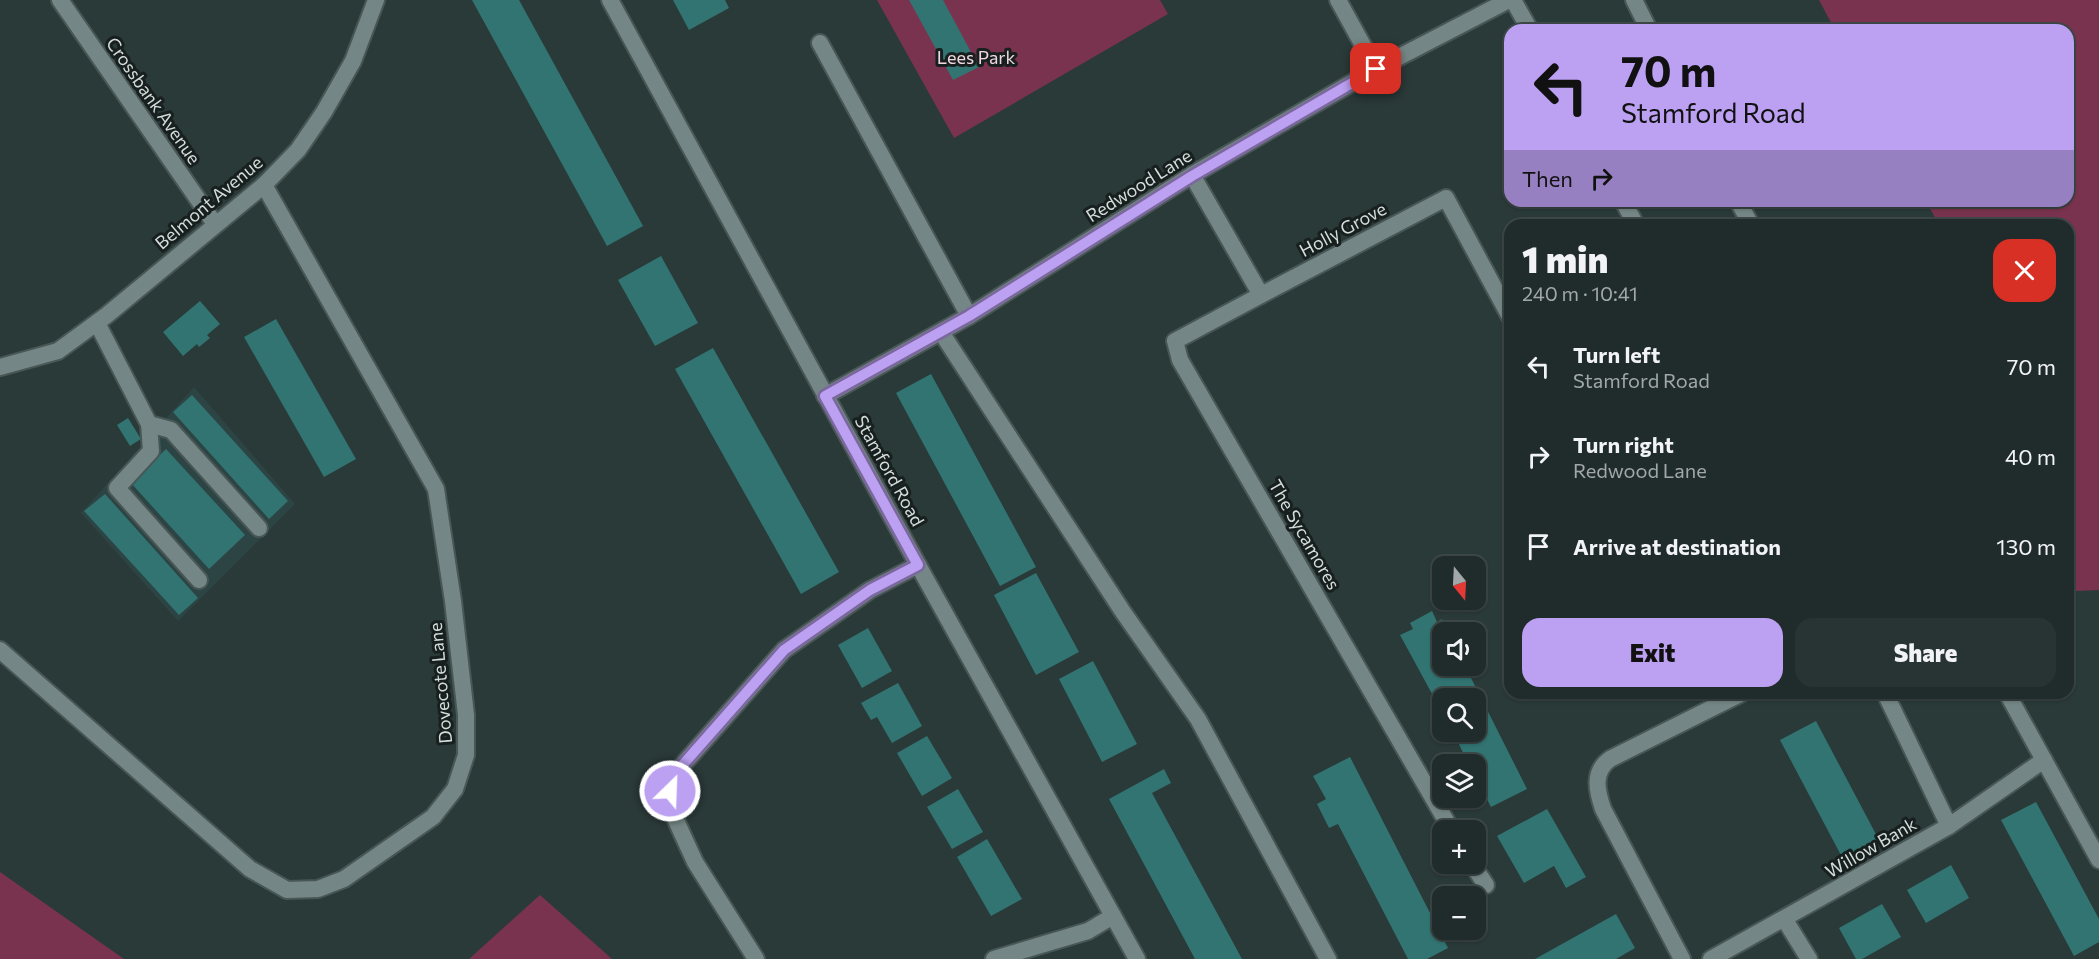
<!DOCTYPE html>
<html lang="en">
<head>
<meta charset="utf-8">
<style>
  :root { --surface:#202c2b; --page:#283433; --text:#f1f3f6; --muted:#a2a7a9; --line:#3d4847; --accent:#bca0f2 }
  body { margin:0; font-family:Commissioner,sans-serif; background:var(--page); color:var(--text); height:100vh; display:flex; flex-direction:column; font-size:22px; white-space:nowrap }
  * { box-sizing:border-box; margin:0 }
  p { font-size:20px; color:var(--muted) }
  .icon { flex:none; width:33px; height:33px; fill:none; stroke:currentColor; stroke-width:2; stroke-linecap:round; stroke-linejoin:round }
  .map { position:relative; flex:1; overflow:hidden }
  .panel { position:absolute; left:1504px; top:219px; width:570px; height:480px; display:flex; flex-direction:column; background:var(--surface); border-radius:18px; box-shadow:0 2px 4px #0004,0 0 0 2px var(--line) }
  .panel>* { flex:none }
  .hud { position:absolute; left:1504px; top:24px; width:570px; height:183px; border-radius:18px; box-shadow:0 2px 4px #0004,0 0 0 2px var(--line); background:#bca0f2; color:#111; overflow:hidden }
  .needle { width:39px; rotate:162deg }
  .tools { position:absolute; left:1432px; top:556px; display:grid; gap:12px }
  .tools a { display:grid; place-items:center; width:54px; height:54px; border-radius:12px; background:var(--surface); box-shadow:0 2px 4px #0004,0 0 0 2px var(--line); font-size:30px }
  .pin { position:absolute; display:grid; place-items:center; width:51px; height:51px; color:#fff; margin:-26px; border-radius:12px; box-shadow:0 3px 9px #0006 }
  .me { position:absolute; width:66px; margin:-33px; rotate:24deg; stroke-linejoin:round; filter:drop-shadow(0 0 4px #0008) }
  .turn { display:flex; align-items:center; gap:21px; height:126px; padding:0 18px; font-size:27px }
  .turn .icon { width:78px; height:78px; stroke-width:2.5 }
  .turn b { display:block; font-size:42px; line-height:51px }
  .then { display:flex; align-items:center; height:57px; padding:0 18px; background:#0003; gap:12px; font-size:22px }
  .round { display:grid; place-items:center; flex:none; width:63px; height:63px; border-radius:18px; background:var(--page) }
  .overview { display:flex; align-items:center; justify-content:space-between; height:102px; padding:0 18px }
  h1 { font-size:36px; font-weight:800; line-height:45px }
  .action { display:flex; gap:12px; margin-top:auto; padding:12px 18px }
  .action a { flex:1; height:69px; border-radius:18px; background:var(--accent); color:#111; font-size:24px; font-weight:800; line-height:69px; text-align:center }
  .action a+a { background:var(--page); color:var(--text) }
  ul { padding:0; list-style:none }
  li { display:flex; align-items:center; gap:18px; height:90px; padding:0 18px }
  li div { flex:1 }
  li b { display:block; font-size:22px }
  li em { font-style:normal }
  .map>svg:first-child { display:block }
  .built { fill:#2c4544 }
  .green { fill:#7a334e }
  .building { fill:#317472 }
  .lines { fill:none; stroke-linecap:round; stroke-linejoin:round }
  .service-casing { stroke:#485655; stroke-width:20 }
  .minor-casing { stroke:#485655; stroke-width:20 }
  .tertiary-casing { stroke:#485655; stroke-width:20 }
  .service { stroke:#748685; stroke-width:16 }
  .minor { stroke:#748685; stroke-width:16 }
  .tertiary { stroke:#748685; stroke-width:16 }
  .route-casing { stroke:#7a689d; stroke-width:15 }
  .route { stroke:#bca0f2; stroke-width:10 }
  .labels { text-anchor:middle; stroke-width:6; stroke-linejoin:round; paint-order:stroke }
  .park-label { font-size:18px; fill:#f0d8df; stroke:#181f1f }
  .street-label { font-size:18px; fill:#d3dddc; stroke:#181f1f }
</style>
</head>
<body>
<div class="map">
<svg width="2099" height="959" viewBox="0 0 2099 959">
  <rect width="100%" height="100%" fill="#2a3a39"/>
  <!-- built -->
  <path class="built" d="M194,387L295,504L178,621L81,513Z"/>
  <!-- green -->
  <g class="green">
    <path d="M877,0H1160L1168,14L954,138Z"/>
    <path d="M1819,0H2099V590L2075,591L2069,579L2068,225H1939L1926,201H2068V30H1835Z"/>
    <path d="M0,872L124,959H0Z"/>
    <path d="M540,895L612,959H469Z"/>
  </g>
  <!-- building -->
  <g class="building">
    <path d="M472,0H519L643,226L607,246Z"/>
    <path d="M673,0H725L729,8L689,30Z"/>
    <path d="M909,0H943L979,67L953,80Z"/>
    <path d="M661,256L698,323L655,346L618,280Z"/>
    <path d="M200,301L220,324L207,335L210,338L199,347L197,344L183,356L163,332Z"/>
    <path d="M276,319L356,459L324,477L244,337Z"/>
    <path d="M713,348L839,572L801,594L675,369Z"/>
    <path d="M931,374L1036,567L1000,586L896,393Z"/>
    <path d="M192,395L288,501L269,519L173,412Z"/>
    <path d="M128,418L141,439L130,446L117,425Z"/>
    <path d="M166,449L245,535L209,569L131,483Z"/>
    <path d="M105,494L198,598L179,615L84,511Z"/>
    <path d="M1036,573L1079,652L1036,675L994,595Z"/>
    <path d="M1432,611L1437,622L1442,619L1449,633H1443V666H1465L1527,789L1491,807L1476,778V765H1469L1453,732H1476V699H1443V714L1400,635L1413,629L1410,623Z"/>
    <path d="M868,628L892,671L862,688L838,645Z"/>
    <path d="M1093,661L1137,744L1102,762L1059,679Z"/>
    <path d="M898,683L922,726L892,743L877,717L871,720L861,703Z"/>
    <path d="M1816,721L1879,840L1843,859L1780,740Z"/>
    <path d="M927,736L952,778L922,796L897,753Z"/>
    <path d="M1350,757L1448,948L1427,959H1408L1338,824L1329,828L1317,804L1326,799L1313,776Z"/>
    <path d="M1164,769L1171,783L1152,793L1242,959H1195L1109,799Z"/>
    <path d="M958,789L983,832L952,849L927,807Z"/>
    <path d="M2036,802L2099,919V942L2074,956L2001,820Z"/>
    <path d="M1547,809L1586,877L1566,888L1554,866L1524,883L1497,836Z"/>
    <path d="M987,839L1022,899L991,916L957,857Z"/>
    <path d="M1951,865L1969,898L1926,923L1907,890Z"/>
    <path d="M1882,904L1901,937L1862,959H1856L1839,928Z"/>
    <path d="M1616,914L1635,948L1616,959H1535Z"/>
  </g>
  <g class="lines">
    <!-- service casing -->
    <g class="service-casing">
      <g id="service">
        <path d="M1513,0L1530,30"/>
        <path d="M820,43L969,316"/>
        <path d="M1623,201L1636,225"/>
        <path d="M97,323L149,424L151,451L117,488L199,580"/>
        <path d="M941,332L1123,612L1198,719L1328,959"/>
        <path d="M149,424L171,430L259,528"/>
        <path d="M1885,693L1949,826"/>
        <path d="M1785,920L1809,959"/>
        <path d="M1682,959L1603,809C1597,791 1592,772 1610,759L1742,693"/>
      </g>
    </g>
    <!-- minor casing -->
    <g class="minor-casing">
      <g id="minor">
        <path d="M60,0L215,224"/>
        <path d="M1338,0L1376,69"/>
        <path d="M1634,0L1649,30"/>
        <path d="M1192,175L1261,295L1446,198L1510,317"/>
        <path d="M1738,201L1751,225"/>
        <path d="M1261,295L1175,341L1180,360L1452,831"/>
        <path d="M0,367L58,351L107,315L264,185L298,150L324,112L353,61L376,0"/>
        <path d="M825,396L969,316L1192,175L1376,69L1509,0"/>
        <path d="M0,650L250,869L287,890L318,889L344,879L433,817L455,789L466,755V715L453,601L436,489L264,185"/>
        <path d="M2007,693L2099,860"/>
        <path d="M1472,864L1486,885"/>
        <path d="M756,959L695,862L669,805L672,777L784,650L870,590L918,565"/>
        <path d="M994,959L1088,931L1113,916"/>
        <path d="M1711,959L1949,826L2044,760"/>
      </g>
    </g>
    <!-- tertiary casing -->
    <g class="tertiary-casing">
      <path id="tertiary" d="M610,0L918,565L1137,959"/>
    </g>
    <!-- service -->
    <use href="#service" class="service"/>
    <!-- minor -->
    <use href="#minor" class="minor"/>
    <!-- tertiary -->
    <use href="#tertiary" class="tertiary"/>
  </g>
  <g class="lines">
    <!-- route casing -->
    <g class="route-casing">
      <path id="route" d="M670,791L672,777L784,650L870,590L918,565L825,396L969,316L1192,176L1376,69"/>
    </g>
    <!-- route -->
    <use href="#route" class="route"/>
  </g>
  <g class="labels">
    <!-- park labels -->
    <g class="park-label">
      <text x="976" y="64">Lees Park</text>
    </g>
    <!-- street labels -->
    <g class="street-label">
      <text transform="translate(153 101) rotate(55)" y="6">Crossbank Avenue</text>
      <text transform="translate(1139 186) rotate(-32)" y="6">Redwood Lane</text>
      <text transform="translate(209 203) rotate(-40)" y="6">Belmont Avenue</text>
      <text transform="translate(1343 230) rotate(-28)" y="6">Holly Grove</text>
      <text transform="translate(889 471) rotate(61)" y="6">Stamford Road</text>
      <text transform="translate(1304 535) rotate(60)" y="6">The Sycamores</text>
      <text transform="translate(441 683) rotate(-95)" y="6">Dovecote Lane</text>
      <text transform="translate(1871 848) rotate(-30)" y="6">Willow Bank</text>
    </g>
  </g>
</svg>
<div class="tools">
<a><svg class="needle" viewBox="-14 -14 28 28"><path d="M0-13l5 13h-10z" fill="#e53935"/><path d="M0 13l5-13h-10z" fill="#a2a7a9"/></svg></a>
<a><svg class="icon" aria-label="sound" viewBox="0 0 24 24"><path d="M4 9h4l5-4v14l-5-4H4zM17 9q2 3 0 6"/></svg></a>
<a><svg class="icon" aria-label="search" viewBox="0 0 24 24"><circle cx="10" cy="10" r="6"/><path d="M15 15l6 6"/></svg></a>
<a><svg class="icon" aria-label="layers" viewBox="0 0 24 24"><path d="M12 4l9 5-9 5-9-5zM3 14l9 5 9-5"/></svg></a>
<a>+</a>
<a>−</a>
</div>
<div class="pin" style="left:1376px;top:69px;background:#d93025"><svg class="icon" aria-label="arrive" viewBox="0 0 24 24"><path d="M6 21V4h12l-3 4 3 4H6"/></svg></div>
<svg class="me" style="left:670px;top:791px" viewBox="-20 -20 40 40"><circle r="17" fill="#bca0f2" stroke="#fff" stroke-width="3"/><path d="M0-11L8 9 0 5-8 9z" fill="#fff"/></svg>
<div class="hud">
<div class="turn"><svg class="icon" aria-label="left" viewBox="0 0 24 24"><path d="M17 20v-9H6M10 6l-5 5 5 5"/></svg><div><b>70 m</b>Stamford Road</div></div>
<div class="then">Then<svg class="icon" aria-label="right" viewBox="0 0 24 24"><path d="M7 20v-9h11M14 6l5 5-5 5"/></svg></div>
</div>
<section class="panel">
<div class="overview"><div><h1>1 min</h1><p>240 m · 10:41</p></div><a class="round" style="background:#d93025;color:#fff"><svg class="icon" aria-label="close" viewBox="0 0 24 24"><path d="M6 6l12 12M18 6L6 18"/></svg></a></div>
<ul>
<li><svg class="icon" aria-label="left" viewBox="0 0 24 24"><path d="M17 20v-9H6M10 6l-5 5 5 5"/></svg><div><b>Turn left</b><p>Stamford Road</p></div><em>70 m</em></li>
<li><svg class="icon" aria-label="right" viewBox="0 0 24 24"><path d="M7 20v-9h11M14 6l5 5-5 5"/></svg><div><b>Turn right</b><p>Redwood Lane</p></div><em>40 m</em></li>
<li><svg class="icon" aria-label="arrive" viewBox="0 0 24 24"><path d="M6 21V4h12l-3 4 3 4H6"/></svg><div><b>Arrive at destination</b></div><em>130 m</em></li>
</ul>
<div class="action"><a>Exit</a><a>Share</a></div>
</section>
</div>
</body>
</html>
